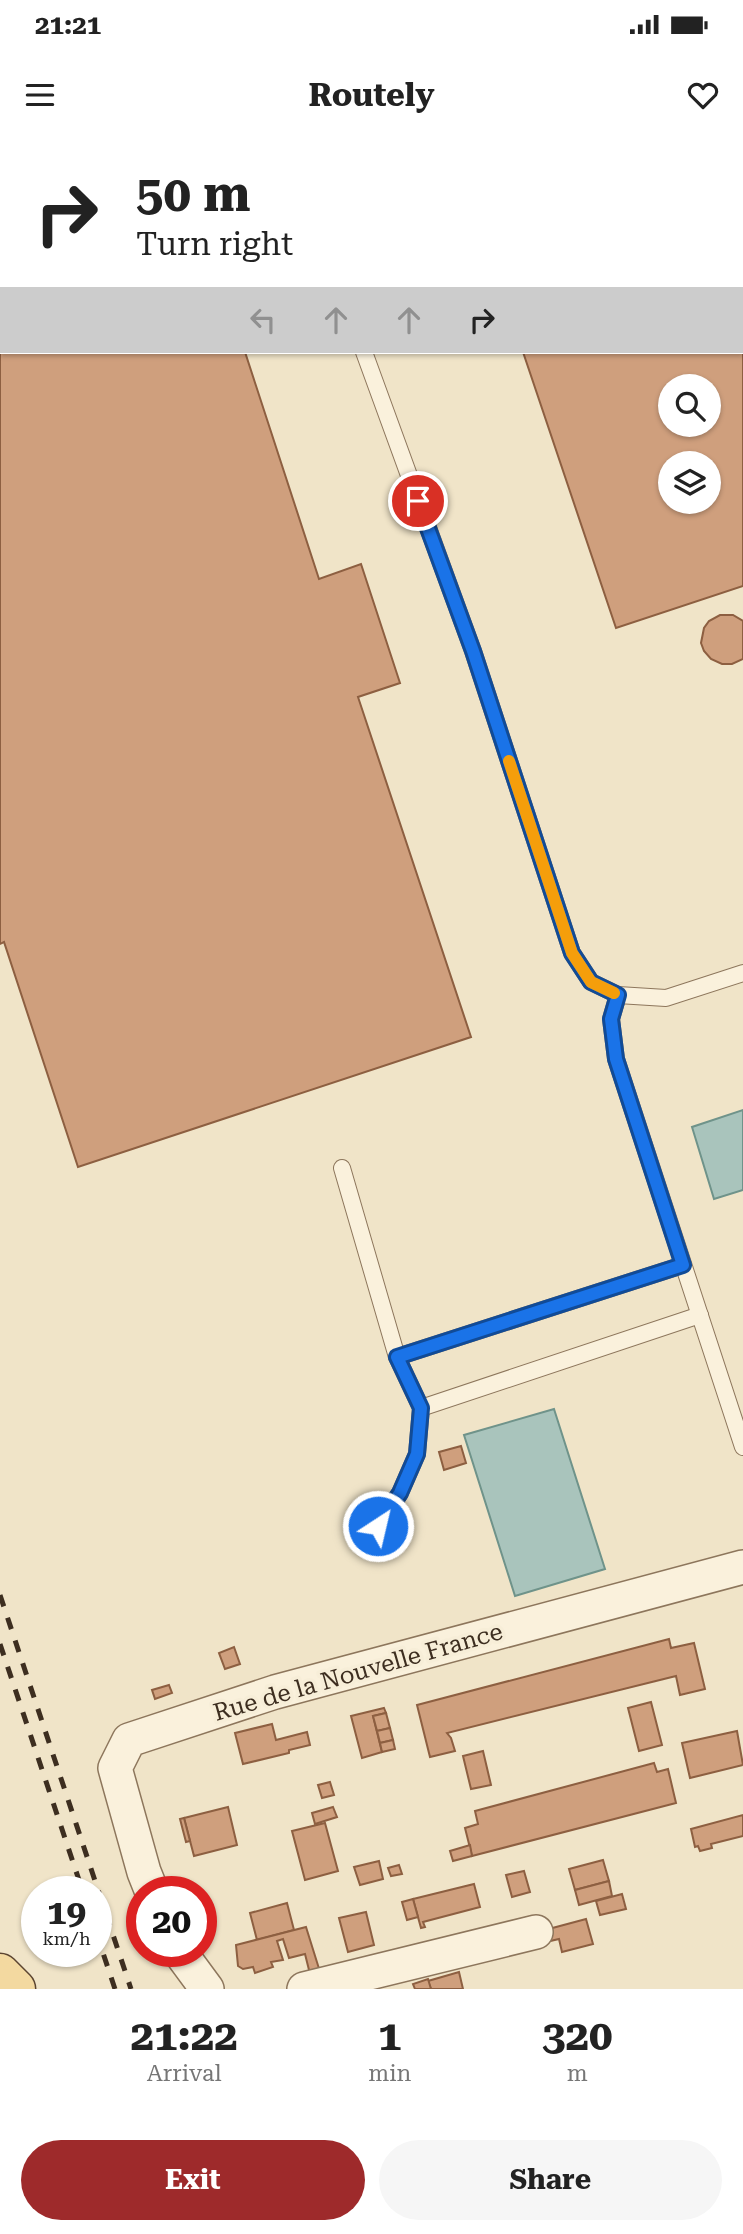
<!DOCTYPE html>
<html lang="en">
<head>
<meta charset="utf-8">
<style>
  :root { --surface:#fff; --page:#f6f6f6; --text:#222; --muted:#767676; --accent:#9e2a2b }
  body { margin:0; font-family:"Roboto Serif",serif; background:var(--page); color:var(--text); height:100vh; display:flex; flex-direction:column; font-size:26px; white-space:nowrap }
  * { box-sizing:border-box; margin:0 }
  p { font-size:23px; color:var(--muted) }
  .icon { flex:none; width:38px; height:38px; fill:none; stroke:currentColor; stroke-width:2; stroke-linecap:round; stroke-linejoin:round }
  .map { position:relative; height:1849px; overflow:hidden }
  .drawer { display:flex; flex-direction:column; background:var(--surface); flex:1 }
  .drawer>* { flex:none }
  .hud { position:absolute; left:0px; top:0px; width:744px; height:214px; box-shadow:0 2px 5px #0004; background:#fff; color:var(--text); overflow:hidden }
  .controls { position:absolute; left:658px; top:234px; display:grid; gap:14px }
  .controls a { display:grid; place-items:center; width:63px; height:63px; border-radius:50%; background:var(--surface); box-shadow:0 2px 5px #0004; font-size:35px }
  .speed { position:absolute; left:21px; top:1736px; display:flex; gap:14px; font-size:35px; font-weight:700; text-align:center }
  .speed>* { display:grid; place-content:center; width:91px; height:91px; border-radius:50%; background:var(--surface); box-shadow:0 2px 5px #0004; line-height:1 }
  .speed small { font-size:18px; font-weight:400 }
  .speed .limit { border:10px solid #d22; background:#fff; color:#111 }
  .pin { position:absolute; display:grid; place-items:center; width:60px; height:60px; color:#fff; margin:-30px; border:4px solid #fff; border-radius:50%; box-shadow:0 2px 7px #0007 }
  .me { position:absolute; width:77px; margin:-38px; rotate:35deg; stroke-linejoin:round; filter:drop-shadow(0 0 5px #0008) }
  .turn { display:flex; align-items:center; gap:24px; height:147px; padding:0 21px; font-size:32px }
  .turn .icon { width:91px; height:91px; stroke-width:2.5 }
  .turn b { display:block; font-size:49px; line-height:60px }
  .lanes { display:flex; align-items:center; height:66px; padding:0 21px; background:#0003; justify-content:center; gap:35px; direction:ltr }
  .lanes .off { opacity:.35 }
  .eta { display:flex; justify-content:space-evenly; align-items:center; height:119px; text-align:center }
  .eta b { font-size:42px; font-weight:700; line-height:49px }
  .primary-button { display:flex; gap:14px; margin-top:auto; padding:14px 21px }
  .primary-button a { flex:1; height:80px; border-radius:42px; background:var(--accent); color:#fff; font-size:28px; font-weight:700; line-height:80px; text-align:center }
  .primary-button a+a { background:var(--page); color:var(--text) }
  .status { display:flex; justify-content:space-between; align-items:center; height:49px; padding:0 35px; background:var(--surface); direction:ltr }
  .status svg { height:19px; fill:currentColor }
  header { display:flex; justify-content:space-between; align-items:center; height:91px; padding:0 21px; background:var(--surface); font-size:32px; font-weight:700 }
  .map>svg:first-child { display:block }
  .water { fill:#a9c4bc; stroke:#6f938a; stroke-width:2 }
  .building { fill:#cf9f7d; stroke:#8d5f41; stroke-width:2; fill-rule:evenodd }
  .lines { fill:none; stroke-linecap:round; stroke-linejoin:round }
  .lane-casing { stroke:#8d765c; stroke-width:18 }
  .street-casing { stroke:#8d765c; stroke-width:36 }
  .primary-casing { stroke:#5b4430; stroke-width:41 }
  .lane { stroke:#faf1dc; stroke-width:16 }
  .street { stroke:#faf1dc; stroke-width:33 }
  .primary { stroke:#f3d9a0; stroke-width:38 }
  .rail { stroke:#3d2e20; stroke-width:5; stroke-dasharray:12 12; stroke-linecap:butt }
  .route-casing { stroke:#114b97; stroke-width:18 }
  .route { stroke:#1a73e8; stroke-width:12 }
  .slow { stroke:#f59e0b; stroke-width:12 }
  .labels { text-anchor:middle; stroke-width:7; stroke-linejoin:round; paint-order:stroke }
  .street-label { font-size:24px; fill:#3d2e20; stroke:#f7eed8 }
</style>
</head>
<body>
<div class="status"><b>21:21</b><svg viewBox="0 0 49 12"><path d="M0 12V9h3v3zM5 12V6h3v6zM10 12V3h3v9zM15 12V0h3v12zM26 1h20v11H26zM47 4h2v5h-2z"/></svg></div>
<header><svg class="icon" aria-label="menu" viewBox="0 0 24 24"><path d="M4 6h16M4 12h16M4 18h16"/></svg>Routely<svg class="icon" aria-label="heart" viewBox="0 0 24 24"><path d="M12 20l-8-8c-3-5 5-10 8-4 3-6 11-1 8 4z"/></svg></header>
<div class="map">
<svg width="743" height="1849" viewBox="0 0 743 1849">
  <rect width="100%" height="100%" fill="#f0e4c8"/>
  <!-- water -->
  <g class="water">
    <path d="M743,970V1050L714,1059L692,987Z"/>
    <path d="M554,1269L605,1429L515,1456L464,1295Z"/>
  </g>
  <!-- building -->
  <g class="building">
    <path d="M477,0H743V446L616,488L523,212H742V2H472ZM670,247H709V285H670ZM670,324H709V362H670Z"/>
    <path d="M0,165H2V212H245L319,439L361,424L400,543L358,557L471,897L78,1027L4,802L0,804Z"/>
    <path d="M720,475H733L743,481V519L732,524H722L711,519L704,511L701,503L704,488L709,481Z"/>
    <path d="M461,1306L466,1323L444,1330L439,1312Z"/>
    <path d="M669,1499L671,1508L694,1503L705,1549L680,1555L676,1536L447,1593L451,1598L455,1611L430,1617L417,1565Z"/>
    <path d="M234,1507L240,1524L225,1529L219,1513Z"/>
    <path d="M169,1545L172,1553L155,1559L152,1550Z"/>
    <path d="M651,1562L662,1605L639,1611L628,1568Z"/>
    <path d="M384,1568L386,1573L373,1576L382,1612L362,1618L351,1576Z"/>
    <path d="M386,1573L390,1588L377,1591L373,1576Z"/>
    <path d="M272,1584L276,1600L307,1592L310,1605L289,1610V1613L243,1624L235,1593Z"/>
    <path d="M390,1588L393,1600L380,1603L377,1591Z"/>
    <path d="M737,1591L743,1625L690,1638L682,1603Z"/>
    <path d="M393,1600L395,1609L382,1612L380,1603Z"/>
    <path d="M483,1611L491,1645L471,1649L463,1616Z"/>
    <path d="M654,1623L657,1632L668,1629L676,1663L472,1716L465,1688L478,1684L475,1671Z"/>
    <path d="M330,1642L334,1655L322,1658L318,1645Z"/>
    <path d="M228,1667L237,1705L194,1716L184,1678Z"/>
    <path d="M333,1667L337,1677L315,1684L312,1673Z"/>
    <path d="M743,1675V1696L711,1704L712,1708L700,1711L698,1706L695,1707L691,1689Z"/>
    <path d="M184,1678L190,1701L186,1702L180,1679Z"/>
    <path d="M325,1683L338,1731L305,1740L292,1691Z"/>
    <path d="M470,1705L472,1716L453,1721L450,1711Z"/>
    <path d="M603,1720L609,1741L575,1750L569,1729Z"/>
    <path d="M379,1721L383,1739L360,1745L354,1727Z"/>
    <path d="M399,1725L402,1734L391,1736L388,1728Z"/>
    <path d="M524,1731L530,1752L512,1757L506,1735Z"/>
    <path d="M609,1741L612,1756L579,1765L575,1750Z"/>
    <path d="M474,1744L480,1767L423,1782L425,1787L421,1788L413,1759Z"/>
    <path d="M622,1754L626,1769L600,1775L596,1761Z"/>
    <path d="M413,1759L418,1777L407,1780L402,1762Z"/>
    <path d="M287,1763L294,1790L257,1800L250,1773Z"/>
    <path d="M366,1772L374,1805L348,1812L339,1778Z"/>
    <path d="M586,1779L593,1804L562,1812L559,1799L533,1805L530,1794Z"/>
    <path d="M306,1787L321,1835L311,1838L305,1814L289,1818L283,1799L277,1801L283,1820L271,1822L273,1827L255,1833L253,1827L243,1829L238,1826L236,1805Z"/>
    <path d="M459,1832L463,1849H431L428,1841Z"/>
    <path d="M428,1839L431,1849H415L413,1844Z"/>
  </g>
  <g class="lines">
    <!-- lane casing -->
    <g class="lane-casing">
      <g id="lane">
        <path d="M364,212L473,511L572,813L591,842L618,855L666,858L743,833"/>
        <path d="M618,855L611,879L616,919L743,1307"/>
        <path d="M342,1028L397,1217"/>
        <path d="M421,1268L700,1175"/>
        <path d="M378,1386L400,1353L417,1314L421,1268L397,1217L683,1125"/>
      </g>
    </g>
    <!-- street casing -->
    <g class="street-casing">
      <g id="street">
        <path d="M152,1752L144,1732L115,1628L129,1600L275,1552L743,1427"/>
        <path d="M179,1811L207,1849"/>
        <path d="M304,1849L536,1792"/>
      </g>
    </g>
    <!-- primary casing -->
    <g class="primary-casing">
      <path id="primary" d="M0,1833L16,1849"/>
    </g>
    <!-- lane -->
    <use href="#lane" class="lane"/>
    <!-- street -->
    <use href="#street" class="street"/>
    <!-- primary -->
    <use href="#primary" class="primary"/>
    <!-- rail -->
    <g class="rail">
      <path d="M0,1455L131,1849"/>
      <path d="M0,1504L83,1752"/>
      <path d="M96,1792L115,1849"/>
    </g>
  </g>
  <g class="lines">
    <!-- route casing -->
    <g class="route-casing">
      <path id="route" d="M378,1386L400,1353L417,1314L421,1268L397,1217L683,1125L616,919L611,879L618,855L591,842L572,813L473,511L418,361"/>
    </g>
    <!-- route -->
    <use href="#route" class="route"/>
    <!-- slow -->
    <path class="slow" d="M509,621L572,813L591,842L614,853"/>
  </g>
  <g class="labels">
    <!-- street labels -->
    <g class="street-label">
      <text transform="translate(358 1532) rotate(-16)" y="8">Rue de la Nouvelle France</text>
    </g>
  </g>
</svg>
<div class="controls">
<a><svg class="icon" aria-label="search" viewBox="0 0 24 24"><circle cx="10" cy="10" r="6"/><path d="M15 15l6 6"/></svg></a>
<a><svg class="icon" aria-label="layers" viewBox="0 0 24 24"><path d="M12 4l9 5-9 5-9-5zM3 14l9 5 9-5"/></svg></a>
</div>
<div class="speed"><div>19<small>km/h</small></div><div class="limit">20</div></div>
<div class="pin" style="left:418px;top:361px;background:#d93025"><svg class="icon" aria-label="arrive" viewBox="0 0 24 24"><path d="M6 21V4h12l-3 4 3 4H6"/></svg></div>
<svg class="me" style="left:378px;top:1386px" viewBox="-20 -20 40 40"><circle r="17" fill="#1a73e8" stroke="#fff" stroke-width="3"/><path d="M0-11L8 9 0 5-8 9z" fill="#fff"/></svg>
<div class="hud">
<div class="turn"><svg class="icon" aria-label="right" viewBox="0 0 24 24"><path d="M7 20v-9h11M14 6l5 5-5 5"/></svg><div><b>50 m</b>Turn right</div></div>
<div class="lanes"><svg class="icon off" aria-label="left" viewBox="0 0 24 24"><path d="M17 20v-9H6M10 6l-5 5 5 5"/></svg><svg class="icon off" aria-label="ahead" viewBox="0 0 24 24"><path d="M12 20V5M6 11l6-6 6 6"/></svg><svg class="icon off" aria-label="ahead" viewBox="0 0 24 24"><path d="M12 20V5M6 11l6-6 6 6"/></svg><svg class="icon" aria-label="right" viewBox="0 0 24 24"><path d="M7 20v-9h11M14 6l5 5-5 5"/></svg></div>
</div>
</div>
<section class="drawer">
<div class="eta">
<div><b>21:22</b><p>Arrival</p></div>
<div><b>1</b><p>min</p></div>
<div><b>320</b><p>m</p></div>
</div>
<div class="primary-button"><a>Exit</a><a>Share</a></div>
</section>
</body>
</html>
